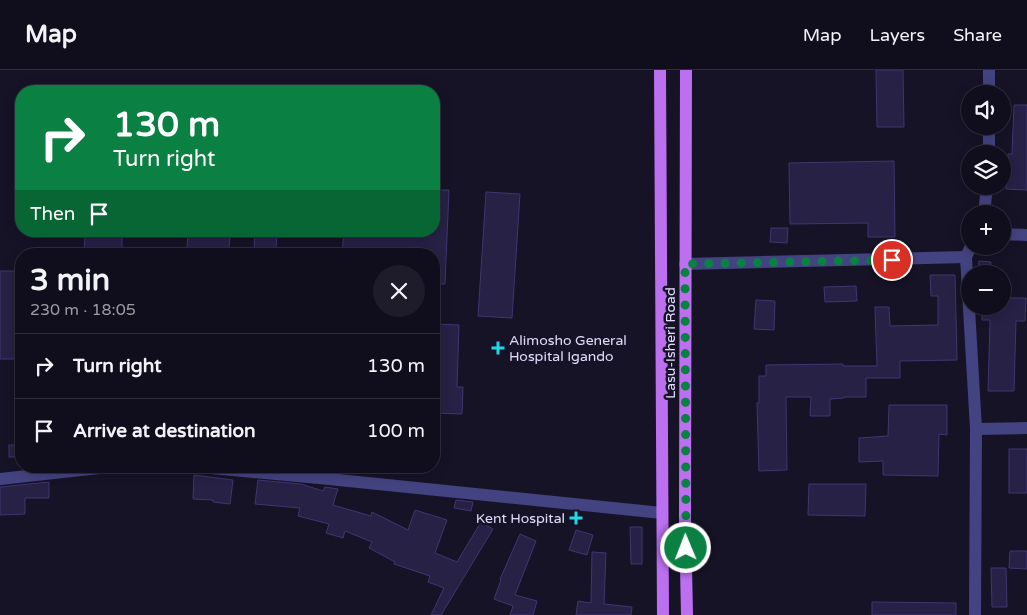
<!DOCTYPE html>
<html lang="en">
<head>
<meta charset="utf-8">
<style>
  :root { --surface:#100e1d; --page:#1e1c2a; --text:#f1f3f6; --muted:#9c9ca4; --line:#302e3b }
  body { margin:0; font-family:"Varela Round",sans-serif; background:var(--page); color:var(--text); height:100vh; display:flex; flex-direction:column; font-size:19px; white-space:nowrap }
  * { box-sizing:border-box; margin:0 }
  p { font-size:16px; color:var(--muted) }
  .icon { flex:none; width:28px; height:28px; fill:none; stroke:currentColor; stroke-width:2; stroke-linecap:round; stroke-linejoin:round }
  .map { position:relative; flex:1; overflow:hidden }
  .drawer { position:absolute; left:15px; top:178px; width:425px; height:225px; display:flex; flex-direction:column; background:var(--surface); border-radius:20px; box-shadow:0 2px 12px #0003,0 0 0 1px var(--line) }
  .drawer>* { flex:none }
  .top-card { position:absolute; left:15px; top:15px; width:425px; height:152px; border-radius:20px; box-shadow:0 2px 12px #0003,0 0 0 1px var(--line); background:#0b8043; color:#fff; overflow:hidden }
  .buttons { position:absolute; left:961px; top:15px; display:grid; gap:10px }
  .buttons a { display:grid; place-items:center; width:50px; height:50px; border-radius:50%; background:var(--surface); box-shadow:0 2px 12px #0003,0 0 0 1px var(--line); font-size:25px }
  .pin { position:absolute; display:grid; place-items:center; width:42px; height:42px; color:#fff; margin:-21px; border:2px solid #fff; border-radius:50%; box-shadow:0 1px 5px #0007 }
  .me { position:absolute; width:55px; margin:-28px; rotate:359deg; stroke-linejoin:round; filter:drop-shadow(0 0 4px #0008) }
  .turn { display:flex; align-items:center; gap:18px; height:105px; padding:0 15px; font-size:22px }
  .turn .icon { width:65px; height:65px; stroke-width:2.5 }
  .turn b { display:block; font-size:35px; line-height:42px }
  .then { display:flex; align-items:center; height:48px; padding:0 15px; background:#0003; gap:10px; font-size:19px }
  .round { display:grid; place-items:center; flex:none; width:52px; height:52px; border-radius:26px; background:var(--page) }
  .summary { display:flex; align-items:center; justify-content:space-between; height:85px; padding:0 15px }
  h1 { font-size:30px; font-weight:700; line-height:38px }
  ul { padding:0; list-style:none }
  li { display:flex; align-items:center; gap:15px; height:65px; padding:0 15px; border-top:1px solid var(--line) }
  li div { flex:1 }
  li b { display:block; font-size:19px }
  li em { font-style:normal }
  header { display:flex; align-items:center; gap:30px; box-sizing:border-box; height:70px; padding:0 25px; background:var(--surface); border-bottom:1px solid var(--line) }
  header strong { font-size:24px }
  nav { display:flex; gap:28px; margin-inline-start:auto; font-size:18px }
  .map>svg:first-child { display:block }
  .building { fill:#272146; stroke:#3f3670 }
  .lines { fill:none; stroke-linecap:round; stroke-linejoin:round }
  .minor { stroke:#444381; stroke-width:12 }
  .primary { stroke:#bc70ef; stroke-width:12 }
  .route { stroke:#0b8043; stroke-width:9; stroke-dasharray:0 16.2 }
  .poi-dot { fill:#1fd9e6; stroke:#161327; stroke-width:2 }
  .labels { text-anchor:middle; stroke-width:5; stroke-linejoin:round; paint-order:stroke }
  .poi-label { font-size:14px; fill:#e0ddfb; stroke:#161327; text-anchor:start }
  .street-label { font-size:14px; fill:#e0ddfb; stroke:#161327 }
</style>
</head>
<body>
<header>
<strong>Map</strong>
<nav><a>Map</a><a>Layers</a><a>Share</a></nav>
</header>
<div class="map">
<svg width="1027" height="545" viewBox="0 0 1027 545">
  <rect width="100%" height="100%" fill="#161327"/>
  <!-- building -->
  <g class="building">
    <path d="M876,0H903L904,57H877Z"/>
    <path d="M1014,35H1027V120L1006,119L1008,84H1012Z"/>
    <path d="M894,91L895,167H868V153L790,154L789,93Z"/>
    <path d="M434,120H449L445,214H434V184H342L344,161H434Z"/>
    <path d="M486,122L520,124L512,248L478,246Z"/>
    <path d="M771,158H788L787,173L770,172Z"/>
    <path d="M188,161H230L229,180L187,178Z"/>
    <path d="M255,161H277L276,181L254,180Z"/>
    <path d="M85,165L122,166V184H84Z"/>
    <path d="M979,191L991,192L990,204H978Z"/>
    <path d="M0,201H20L21,289H0Z"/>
    <path d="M930,205H955L957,290L900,291V308H866V327H844V328L830,329V346H810L811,327H786L787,400L759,401L757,333H759V306H766V295L843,294V296H877L875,237H889L890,256L938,255V226H931Z"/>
    <path d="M856,216L857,231L825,232L824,217Z"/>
    <path d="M1002,228H1026L1025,251H1016L1014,321H988L990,250H982V236H1002Z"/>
    <path d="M756,230L775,231L774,260L754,259Z"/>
    <path d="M434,254L459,255L457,317H463L462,344L434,343Z"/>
    <path d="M889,335H947V365L939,364L938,406L883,405V391L859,392V368L888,366Z"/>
    <rect x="9" y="375" width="12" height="12"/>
    <rect x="1009" y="379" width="18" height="44"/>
    <path d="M194,405L233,410L230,434L213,432V430L193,429Z"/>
    <path d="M258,410L301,414L323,421L325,417L338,419L333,435L371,446L372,442L408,460L415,440L447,450L435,483L457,492L481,452L493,459L441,545H431L444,518L428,512L430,506L394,494L395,492L369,478L372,472L345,461L343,468L326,463L329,454L298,446L300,438L255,434Z"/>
    <path d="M49,412V428H25V444L0,445V417Z"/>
    <path d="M809,414H866L865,446L808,445Z"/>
    <path d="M456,430L473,432L471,441L454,438Z"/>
    <path d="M630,457H642V494H631Z"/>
    <path d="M576,460L593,465L587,485L569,480Z"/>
    <path d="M520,464L536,471L515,525L537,531L533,545H510L513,536L494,529L501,510L500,509Z"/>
    <path d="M1010,481H1027V499L1009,498Z"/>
    <path d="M592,482L606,483L604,534L632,537L631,545H576L578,531L591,533Z"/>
    <path d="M991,498H1006L1007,537H992Z"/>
    <path d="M872,532L956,533V545H872Z"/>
  </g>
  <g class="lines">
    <!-- minor -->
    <g class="minor">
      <path d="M989,24V0"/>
      <path d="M989,84V56"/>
      <path d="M984,144L987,116"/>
      <path d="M1002,164L1027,165"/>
      <path d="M971,176L966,187L976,359L975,545"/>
      <path d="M685,194L966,187"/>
      <path d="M976,359L1027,358"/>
      <path d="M190,396L319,408L662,443"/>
      <path d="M0,409L117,396"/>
    </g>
    <!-- primary -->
    <g class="primary">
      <path d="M660,0L663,545"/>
      <path d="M686,0L685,448L687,545"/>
    </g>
  </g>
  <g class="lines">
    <!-- route -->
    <path class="route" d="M686,478L685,194L892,190"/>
  </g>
  <!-- markers -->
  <g class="poi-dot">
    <path d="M495.5 270.5h5v5h5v5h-5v5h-5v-5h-5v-5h5z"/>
    <path d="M573.5 440.5h5v5h5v5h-5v5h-5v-5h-5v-5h5z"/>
  </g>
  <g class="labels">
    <!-- poi labels -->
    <g class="poi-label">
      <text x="509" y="275">Alimosho General<tspan x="509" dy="16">Hospital Igando</tspan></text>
      <text x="565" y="453" text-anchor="end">Kent Hospital</text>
    </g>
    <!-- street labels -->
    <g class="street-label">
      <text transform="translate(670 273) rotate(-90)" y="5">Lasu-Isheri Road</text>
    </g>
  </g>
</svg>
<div class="buttons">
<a><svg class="icon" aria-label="sound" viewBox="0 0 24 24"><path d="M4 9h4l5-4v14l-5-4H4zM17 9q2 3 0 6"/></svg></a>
<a><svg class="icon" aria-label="layers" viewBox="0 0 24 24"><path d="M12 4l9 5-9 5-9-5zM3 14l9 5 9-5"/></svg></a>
<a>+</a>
<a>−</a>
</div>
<div class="pin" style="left:892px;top:190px;background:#d93025"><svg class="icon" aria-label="arrive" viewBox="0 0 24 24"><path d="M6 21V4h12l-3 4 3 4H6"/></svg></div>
<svg class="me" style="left:686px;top:478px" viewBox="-20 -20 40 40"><circle r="17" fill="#0b8043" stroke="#fff" stroke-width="3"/><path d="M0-11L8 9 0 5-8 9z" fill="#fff"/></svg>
<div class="top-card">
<div class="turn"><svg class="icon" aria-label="right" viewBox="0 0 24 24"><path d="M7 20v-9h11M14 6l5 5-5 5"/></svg><div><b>130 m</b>Turn right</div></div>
<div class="then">Then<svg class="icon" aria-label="arrive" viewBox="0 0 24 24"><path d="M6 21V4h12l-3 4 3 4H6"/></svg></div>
</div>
<section class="drawer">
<div class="summary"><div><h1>3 min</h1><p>230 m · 18:05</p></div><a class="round"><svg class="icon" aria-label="close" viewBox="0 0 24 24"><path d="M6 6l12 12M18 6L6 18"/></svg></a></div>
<ul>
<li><svg class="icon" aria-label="right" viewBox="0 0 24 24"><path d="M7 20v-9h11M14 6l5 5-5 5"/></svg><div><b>Turn right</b></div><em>130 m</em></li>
<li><svg class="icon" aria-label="arrive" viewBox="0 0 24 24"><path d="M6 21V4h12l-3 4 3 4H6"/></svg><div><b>Arrive at destination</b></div><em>100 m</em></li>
</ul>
</section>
</div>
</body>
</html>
